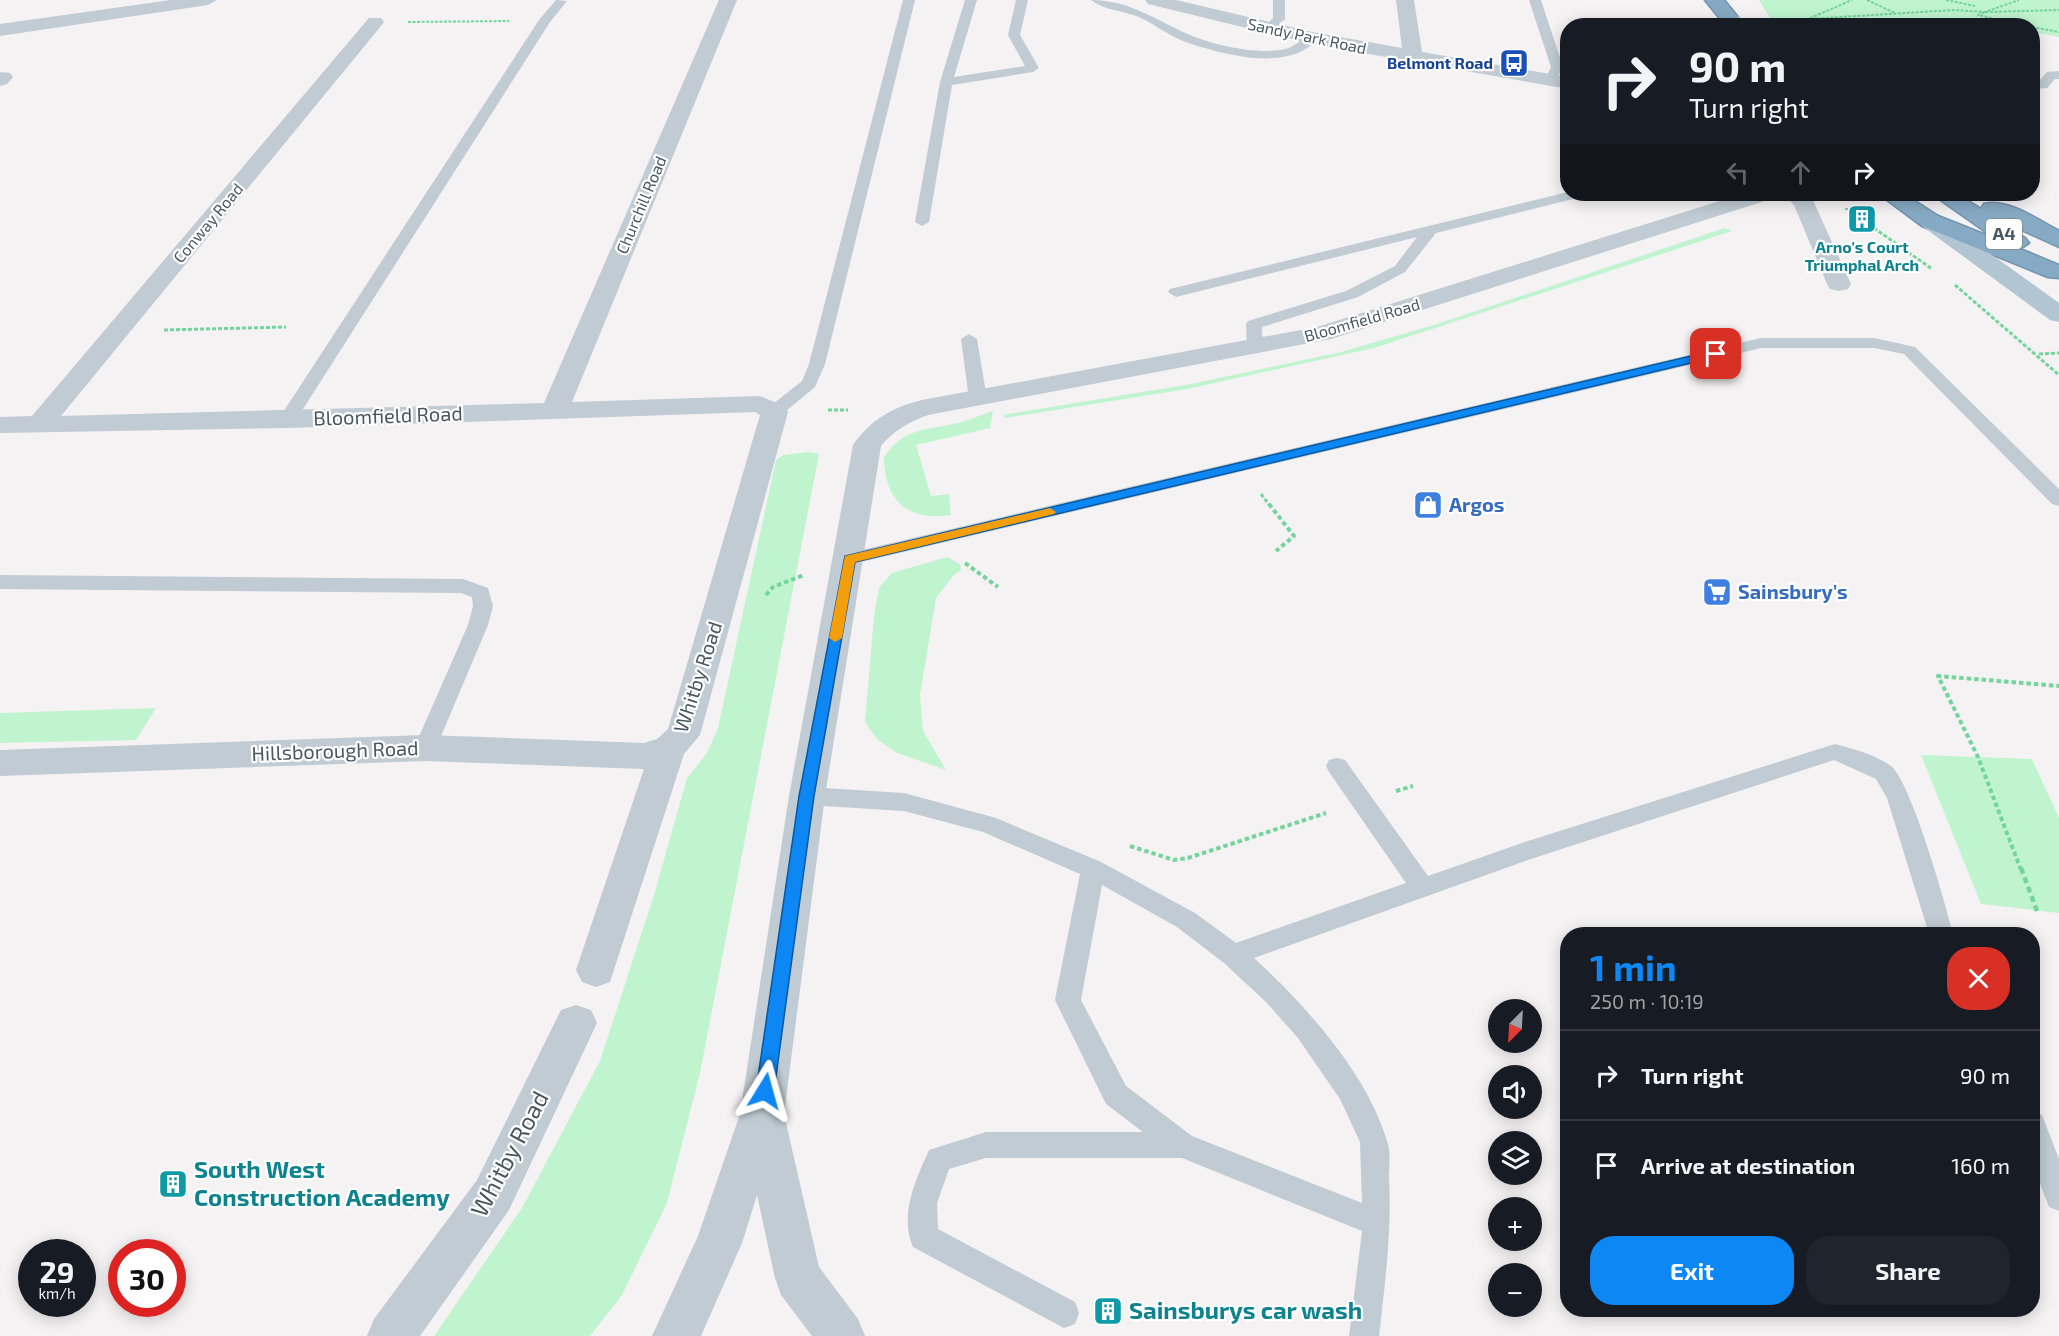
<!DOCTYPE html>
<html lang="en">
<head>
<meta charset="utf-8">
<style>
  :root { --surface:#171b24; --page:#20242c; --text:#f1f3f6; --muted:#9ea1a6; --line:#363941; --accent:#0d87f4 }
  body { margin:0; font-family:"Exo 2",sans-serif; background:var(--page); color:var(--text); height:100vh; display:flex; flex-direction:column; font-size:22px; white-space:nowrap }
  * { box-sizing:border-box; margin:0 }
  p { font-size:20px; color:var(--muted) }
  .icon { flex:none; width:33px; height:33px; fill:none; stroke:currentColor; stroke-width:2; stroke-linecap:round; stroke-linejoin:round }
  .map { position:relative; flex:1; overflow:hidden }
  .panel { position:absolute; left:1560px; top:927px; width:480px; height:390px; display:flex; flex-direction:column; background:var(--surface); border-radius:24px; box-shadow:0 3px 15px #0003 }
  .panel>* { flex:none }
  .top-card { position:absolute; left:1560px; top:18px; width:480px; height:183px; border-radius:24px; box-shadow:0 3px 15px #0003; background:#171b24; color:var(--text); overflow:hidden }
  .needle { width:39px; rotate:204deg }
  .tools { position:absolute; left:1488px; top:999px; display:grid; gap:12px }
  .tools a { display:grid; place-items:center; width:54px; height:54px; border-radius:50%; background:var(--surface); box-shadow:0 3px 15px #0003; font-size:30px }
  .speed { position:absolute; left:18px; top:1239px; display:flex; gap:12px; font-size:30px; font-weight:700; text-align:center }
  .speed>* { display:grid; place-content:center; width:78px; height:78px; border-radius:50%; background:var(--surface); box-shadow:0 3px 15px #0003; line-height:1 }
  .speed small { font-size:15px; font-weight:400 }
  .speed .limit { border:9px solid #d22; background:#fff; color:#111 }
  .pin { position:absolute; display:grid; place-items:center; width:51px; height:51px; color:#fff; margin:-26px; border-radius:12px; box-shadow:0 3px 9px #0006 }
  .me { position:absolute; width:66px; margin:-33px; rotate:8deg; stroke-linejoin:round; filter:drop-shadow(0 0 4px #0008) }
  .turn { display:flex; align-items:center; gap:21px; height:126px; padding:0 30px; font-size:27px }
  .turn .icon { width:78px; height:78px; stroke-width:2.5 }
  .turn b { display:block; font-size:42px; line-height:51px }
  .lanes { display:flex; align-items:center; height:57px; padding:0 30px; background:#0003; justify-content:center; gap:30px; direction:ltr }
  .lanes .off { opacity:.35 }
  .round { display:grid; place-items:center; flex:none; width:63px; height:63px; border-radius:24px; background:var(--page) }
  .summary { display:flex; align-items:center; justify-content:space-between; height:102px; padding:0 30px }
  h1 { font-size:36px; font-weight:700; line-height:45px; color:var(--accent) }
  .primary-button { display:flex; gap:12px; margin-top:auto; padding:12px 30px }
  .primary-button a { flex:1; height:69px; border-radius:24px; background:var(--accent); color:#fff; font-size:24px; font-weight:700; line-height:69px; text-align:center }
  .primary-button a+a { background:var(--page); color:var(--text) }
  ul { padding:0; list-style:none }
  li { display:flex; align-items:center; gap:18px; height:90px; padding:0 30px; border-top:2px solid var(--line) }
  li div { flex:1 }
  li b { display:block; font-size:22px }
  li em { font-style:normal }
  .map>svg:first-child { display:block }
  .green { fill:#c0f4cf }
  .lines { fill:none; stroke-linecap:round; stroke-linejoin:round }
  .highway-casing { stroke:#7295b0; stroke-width:3 }
  .path-far3 { stroke:#74d59c; stroke-width:2; stroke-dasharray:3 1.5; stroke-linecap:butt }
  .path-far2 { stroke:#74d59c; stroke-width:3; stroke-dasharray:4 2; stroke-linecap:butt }
  .path-far1 { stroke:#74d59c; stroke-width:4; stroke-dasharray:4.5 3; stroke-linecap:butt }
  .path { stroke:#74d59c; stroke-width:4.5; stroke-dasharray:6 4; stroke-linecap:butt }
  .lane { fill:#c0cbd3; fill-rule:evenodd }
  .street { fill:#c0cbd3; fill-rule:evenodd }
  .primary { fill:#b1c5d2; fill-rule:evenodd }
  .highway { fill:#87aac4; fill-rule:evenodd }
  .route { fill:#0d87f4; stroke:#08589f; stroke-width:1.5 }
  .slow { fill:#f59e0b }
  .labels { text-anchor:middle; stroke-width:4.5; stroke-linejoin:round; paint-order:stroke }
  .far-street-label { font-size:16px; fill:#485862; stroke:#fff }
  .far-transit-label { font-size:16px; font-weight:bold; fill:#164399; stroke:#fff; text-anchor:end }
  .far-culture-label { font-size:16px; font-weight:bold; fill:#0d838f; stroke:#fff }
  .shield { fill:#fff; stroke:#7f8a91; stroke-width:1.5 }
  .shield-label { font-size:18px; font-weight:bold; fill:#485862 }
  .street-label { font-size:20px; fill:#485862; stroke:#fff }
  .shop-label { font-size:20px; font-weight:bold; fill:#366cbe; stroke:#fff; text-anchor:start }
  .near-street-label { font-size:24px; fill:#485862; stroke:#fff }
  .near-culture-label { font-size:24px; font-weight:bold; fill:#0d838f; stroke:#fff; text-anchor:start }
</style>
</head>
<body>
<div class="map">
<svg width="2059" height="1336" viewBox="0 0 2059 1336">
  <rect width="100%" height="100%" fill="#f5f2f3"/>
  <!-- green -->
  <g class="green">
    <path d="M1759,0H2059V37L2033,32L2032,26L1781,25L1770,18Z"/>
    <path d="M1725,228L1732,231L1374,348L1187,389L1005,418L1003,415L1191,384L1341,352L1434,325Z"/>
    <path d="M993,411L990,428L916,445L931,496L949,494L951,515C907,522 884,499 884,457C906,425 928,431 962,422C972,419 983,414 993,411Z"/>
    <path d="M809,452L819,454L700,1073L667,1203L622,1295L590,1336H434L522,1208L600,1061L654,895L687,778L707,753L718,728L776,460L783,455Z"/>
    <path d="M947,557L960,564L961,570L953,576L936,598L920,695L923,731L946,770L897,753L877,739L865,722L874,616L879,588L892,573Z"/>
    <path d="M156,708L136,740L0,743V713Z"/>
    <path d="M1921,755L2032,759L2059,818V913L1981,904Z"/>
  </g>
  <g class="lines">
    <!-- highway casing -->
    <g class="highway-casing">
      <g id="highway">
        <path d="M1705,0H1724L1745,26H1726Z"/>
        <path d="M1879,194H1904L1938,216L1996,239L1932,194H1957L1981,209L1984,204C2008,198 2038,220 2059,231V247L1991,216L2025,238L2029,243L2020,249L2059,265V278L2048,277L1922,226Z"/>
      </g>
    </g>
    <!-- path-far3 -->
    <g class="path-far3">
      <path d="M1867,0L1895,13"/>
      <path d="M1946,0L1975,6"/>
      <path d="M1808,19L1954,10L1985,12L2019,0"/>
      <path d="M408,22L509,21"/>
      <path d="M1779,25L1808,19L1852,0"/>
      <path d="M2027,26L1978,15L1985,12L2059,10"/>
      <path d="M2032,27L2059,32"/>
      <path d="M1845,209H1850L1860,217"/>
    </g>
    <!-- path-far2 -->
    <g class="path-far2">
      <path d="M1864,221L1932,269"/>
      <path d="M1955,285L2059,375"/>
      <path d="M164,330L286,327"/>
      <path d="M2039,354L2059,353"/>
      <path d="M828,410H848"/>
      <path d="M1261,494L1270,506"/>
    </g>
    <!-- path-far1 -->
    <g class="path-far1">
      <path d="M1269,504L1294,536L1276,551"/>
      <path d="M965,563L998,587"/>
      <path d="M766,595L773,587L804,575"/>
      <path d="M1396,791L1413,786"/>
      <path d="M1130,846L1174,860L1188,858L1326,813"/>
      <path d="M2021,870L1978,757L1938,676L2059,686"/>
    </g>
    <!-- path -->
    <path class="path" d="M2021,868L2037,911"/>
    <!-- lane -->
    <g class="lane">
      <path d="M556,0L567,1L550,22L296,420L287,425L281,424L278,420L539,20Z"/>
      <path d="M903,0H915L825,364L815,387L780,416H768L765,412L768,408L802,381L809,364Z"/>
      <path d="M965,0H977L954,77L1025,66L1008,35L1016,0H1028L1020,35L1039,68L1033,72L952,85L929,222L922,226L915,222L940,82Z"/>
      <path d="M1091,0C1129,0 1156,20 1190,35C1213,45 1255,54 1280,50C1297,48 1300,38 1312,34L1318,38C1290,74 1220,54 1183,41C1168,35 1154,24 1139,17C1124,11 1103,10 1091,0Z"/>
      <path d="M1273,0H1285V19L1268,33L1262,29L1273,18Z"/>
      <path d="M1529,0H1541L1563,67L1555,82L1551,83L1545,79L1551,67Z"/>
      <path d="M1722,8L1726,9L1754,26H1739L1718,13L1716,11Z"/>
      <path d="M2059,71V79H2055L2047,88L2032,89V81H2039L2047,72Z"/>
      <path d="M1568,192L1583,194L1581,197L1436,233L1405,272L1358,297L1262,327L1263,348L1261,351L1255,353L1247,348L1246,324L1248,321L1346,291L1395,266L1417,237L1176,297L1168,292L1170,289Z"/>
      <path d="M969,334L977,339L987,399L978,404L969,399L961,339Z"/>
      <path d="M1761,338H1874L1915,347L2059,489V506L2052,504L1904,354L1874,348H1761L849,565L842,563L839,559L842,555L849,553Z"/>
      <path d="M0,575L463,579L488,588L493,606L488,625L436,748L433,754L425,756L417,754L414,748L468,625L473,606L472,597L461,593L0,589Z"/>
      <path d="M1835,744C1853,749 1876,755 1891,766C1911,782 1946,905 1953,934H1929L1887,798L1876,779L1834,760L1528,860L1254,958C1305,1005 1367,1073 1387,1141C1391,1151 1389,1166 1389,1177C1392,1231 1385,1283 1379,1336H1349L1362,1231L1182,1158H986L949,1169L937,1203L938,1229L1075,1302L1079,1313L1075,1324L1064,1328L913,1247C899,1215 916,1179 929,1150L986,1132H1143L1106,1104L1055,1000L1080,874L983,832L904,811L807,805L799,802L796,796L799,790L807,787L904,793L996,818L1101,862L1195,913L1236,943L1406,883L1329,772L1326,766L1329,760L1337,758L1345,760L1428,876L1522,843ZM1102,885L1177,927L1224,963L1266,1002L1298,1038L1340,1099L1360,1142L1362,1203L1192,1136L1126,1086L1081,1000Z"/>
      <path d="M2032,1111L2042,1115L2059,1159V1211L2049,1207L2032,1163Z"/>
    </g>
    <!-- street -->
    <g class="street">
      <path d="M171,0H217L208,5L0,36V24Z"/>
      <path d="M719,0H737L572,402L760,396L784,406L788,412L700,735L684,754L610,982L596,987L582,982L576,970L644,769L425,761L0,776V750L425,735L644,743L657,739L668,729L760,415L755,412L287,428L0,433V417L32,416L369,18H381L384,22L381,26L61,416L544,403Z"/>
      <path d="M1145,0H1176L1312,32L1402,48L1396,0H1414L1422,52L1568,77V89L1312,44L1148,4Z"/>
      <path d="M0,72L10,73L13,77L7,84L0,86Z"/>
      <path d="M1742,194H1774L1771,199L1331,339L928,415C909,422 894,430 881,446L825,796L784,1114L819,1267L858,1319L865,1336H812L781,1295L775,1278L757,1195L742,1243L701,1336H652L698,1236L740,1114L789,796L853,445C870,420 893,407 922,400L1317,327Z"/>
      <path d="M1783,194H1809L1811,196L1851,284L1848,289L1839,291L1830,289L1827,284L1794,205Z"/>
      <path d="M576,1005L591,1010L597,1023L509,1210L420,1336H367L374,1319L477,1180L561,1010Z"/>
    </g>
    <!-- primary -->
    <path class="primary" d="M1930,214L1938,216L2059,303V322L2050,320L1922,226L1919,221L1922,216Z"/>
    <!-- highway -->
    <use href="#highway" class="highway"/>
  </g>
  <!-- route -->
  <path class="route" d="M1716,350L1721,354L1720,356L855,562L814,796L774,1091L771,1096L765,1099L758,1096L756,1091L799,796L845,556Z"/>
  <!-- slow -->
  <path class="slow" d="M1050,508L1056,512L1054,514L855,562L842,638L835,642L829,638L845,556Z"/>
  <!-- icons -->
  <defs>
    <g id="bus-square" transform="scale(1.5)"><rect x="-9" y="-9" width="18" height="18" rx="4" fill="#1a4fb4" stroke="#fff"/><path d="M-5-6H5V4H4V6H2V4H-2V6H-4V4H-5ZM-3.5-4V0h7V-4ZM-3.5 1.2v1.5H-2V1.2ZM2 1.2v1.5H3.5V1.2Z" fill="#fff"/></g>
    <g id="building-square" transform="scale(1.5)"><rect x="-9" y="-9" width="18" height="18" rx="4" fill="#0f9aa8" stroke="#fff"/><path d="M-4-6H4V6H1V3H-1V6H-4ZM-2.5-4.3h1.7v1.8h-1.7ZM.8-4.3h1.7v1.8H.8ZM-2.5-1h1.7V.8h-1.7ZM.8-1h1.7V.8H.8Z" fill="#fff"/></g>
    <g id="shop-square" transform="scale(1.5)"><rect x="-9" y="-9" width="18" height="18" rx="4" fill="#3f7fe0" stroke="#fff"/><path d="M-5-2.5h2.3a2.7 3.5 0 0 1 5.4 0H5L5.5 6h-11ZM-1.5-2.5h3a1.5 2.3 0 0 0-3 0Z" fill="#fff"/></g>
    <g id="supermarket-square" transform="scale(1.5)"><rect x="-9" y="-9" width="18" height="18" rx="4" fill="#3f7fe0" stroke="#fff"/><path d="M-6-5.5h2.5l.6 2H6L4.5 2H-2.5L-4.4-4H-6ZM-1.5 3.2a1.3 1.3 0 1 0 .1 0ZM3 3.2a1.3 1.3 0 1 0 .1 0Z" fill="#fff"/></g>
  </defs>
  <g fill-rule="evenodd">
    <use href="#bus-square" x="1514" y="63"/>
    <use href="#building-square" x="1862" y="219"/>
    <use href="#shop-square" x="1428" y="505"/>
    <use href="#supermarket-square" x="1717" y="592"/>
    <use href="#building-square" x="173" y="1184"/>
    <use href="#building-square" x="1108" y="1311"/>
  </g>
  <g class="labels">
    <!-- far-street labels -->
    <g class="far-street-label">
      <text transform="translate(1307 36) rotate(12)" y="6">Sandy Park Road</text>
      <text transform="translate(641 205) rotate(-67)" y="6">Churchill Road</text>
      <text transform="translate(208 223) rotate(-50)" y="6">Conway Road</text>
      <text transform="translate(1362 320) rotate(-16)" y="6">Bloomfield Road</text>
    </g>
    <!-- far-transit labels -->
    <g class="far-transit-label">
      <text x="1493" y="69">Belmont Road</text>
    </g>
    <!-- far-culture labels -->
    <g class="far-culture-label">
      <text x="1862" y="253">Arno's Court<tspan x="1862" dy="18">Triumphal Arch</tspan></text>
    </g>
    <!-- shield labels -->
    <rect class="shield" x="1986" y="219" width="36" height="30" rx="4.5"/>
    <g class="shield-label">
      <text x="2004" y="240">A4</text>
    </g>
    <!-- street labels -->
    <g class="street-label">
      <text transform="translate(388 416) rotate(-2)" y="7">Bloomfield Road</text>
      <text transform="translate(698 677) rotate(-72)" y="7">Whitby Road</text>
      <text transform="translate(335 751) rotate(-2)" y="7">Hillsborough Road</text>
    </g>
    <!-- shop labels -->
    <g class="shop-label">
      <text x="1449" y="512">Argos</text>
      <text x="1738" y="599">Sainsbury's</text>
    </g>
    <!-- near-street labels -->
    <g class="near-street-label">
      <text transform="translate(510 1154) rotate(-62)" y="8">Whitby Road</text>
    </g>
    <!-- near-culture labels -->
    <g class="near-culture-label">
      <text x="194" y="1178">South West<tspan x="194" dy="28">Construction Academy</tspan></text>
      <text x="1129" y="1319">Sainsburys car wash</text>
    </g>
  </g>
</svg>
<div class="tools">
<a><svg class="needle" viewBox="-14 -14 28 28"><path d="M0-13l5 13h-10z" fill="#e53935"/><path d="M0 13l5-13h-10z" fill="#9ea1a6"/></svg></a>
<a><svg class="icon" aria-label="sound" viewBox="0 0 24 24"><path d="M4 9h4l5-4v14l-5-4H4zM17 9q2 3 0 6"/></svg></a>
<a><svg class="icon" aria-label="layers" viewBox="0 0 24 24"><path d="M12 4l9 5-9 5-9-5zM3 14l9 5 9-5"/></svg></a>
<a>+</a>
<a>−</a>
</div>
<div class="speed"><div>29<small>km/h</small></div><div class="limit">30</div></div>
<div class="pin" style="left:1716px;top:354px;background:#d93025"><svg class="icon" aria-label="arrive" viewBox="0 0 24 24"><path d="M6 21V4h12l-3 4 3 4H6"/></svg></div>
<svg class="me" style="left:765px;top:1091px" viewBox="-20 -20 40 40"><path d="M0-17L14 15 0 8-14 15z" fill="#0d87f4" stroke="#fff" stroke-width="4"/></svg>
<div class="top-card">
<div class="turn"><svg class="icon" aria-label="right" viewBox="0 0 24 24"><path d="M7 20v-9h11M14 6l5 5-5 5"/></svg><div><b>90 m</b>Turn right</div></div>
<div class="lanes"><svg class="icon off" aria-label="left" viewBox="0 0 24 24"><path d="M17 20v-9H6M10 6l-5 5 5 5"/></svg><svg class="icon off" aria-label="ahead" viewBox="0 0 24 24"><path d="M12 20V5M6 11l6-6 6 6"/></svg><svg class="icon" aria-label="right" viewBox="0 0 24 24"><path d="M7 20v-9h11M14 6l5 5-5 5"/></svg></div>
</div>
<section class="panel">
<div class="summary"><div><h1>1 min</h1><p>250 m · 10:19</p></div><a class="round" style="background:#d93025;color:#fff"><svg class="icon" aria-label="close" viewBox="0 0 24 24"><path d="M6 6l12 12M18 6L6 18"/></svg></a></div>
<ul>
<li><svg class="icon" aria-label="right" viewBox="0 0 24 24"><path d="M7 20v-9h11M14 6l5 5-5 5"/></svg><div><b>Turn right</b></div><em>90 m</em></li>
<li><svg class="icon" aria-label="arrive" viewBox="0 0 24 24"><path d="M6 21V4h12l-3 4 3 4H6"/></svg><div><b>Arrive at destination</b></div><em>160 m</em></li>
</ul>
<div class="primary-button"><a>Exit</a><a>Share</a></div>
</section>
</div>
</body>
</html>
